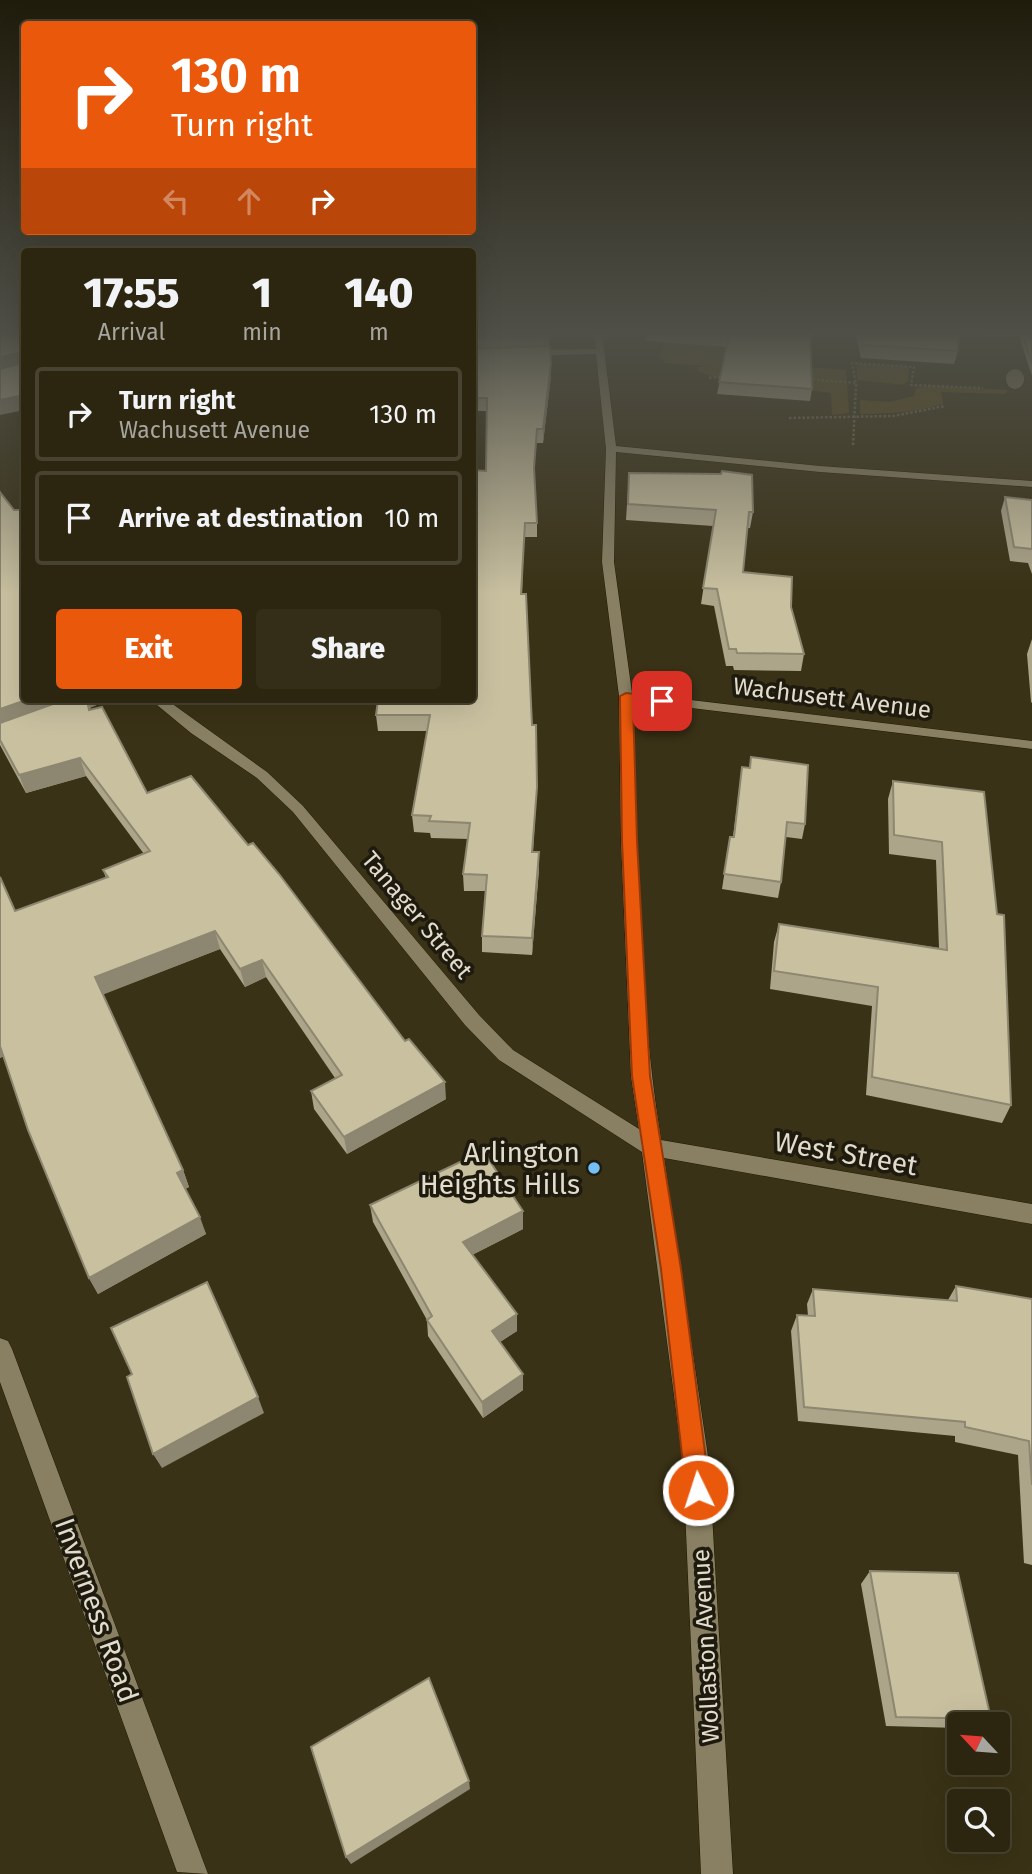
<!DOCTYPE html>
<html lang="en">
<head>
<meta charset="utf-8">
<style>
  :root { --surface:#2c2610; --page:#342e19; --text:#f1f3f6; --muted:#a6a59f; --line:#484330; --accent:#ea580c }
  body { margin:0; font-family:"Fira Sans",sans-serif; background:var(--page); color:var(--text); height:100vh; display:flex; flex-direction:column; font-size:26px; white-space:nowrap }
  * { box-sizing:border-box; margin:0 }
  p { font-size:23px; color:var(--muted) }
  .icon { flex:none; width:38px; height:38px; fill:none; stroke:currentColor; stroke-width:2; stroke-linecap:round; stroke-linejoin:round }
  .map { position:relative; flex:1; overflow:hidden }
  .panel { position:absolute; left:21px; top:248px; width:455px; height:455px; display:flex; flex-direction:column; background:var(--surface); border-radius:7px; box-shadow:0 7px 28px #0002,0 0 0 2px var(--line) }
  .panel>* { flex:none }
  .top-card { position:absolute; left:21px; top:21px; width:455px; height:214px; border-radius:7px; box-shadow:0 7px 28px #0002,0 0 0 2px var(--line); background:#ea580c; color:#fff; overflow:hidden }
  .needle { width:46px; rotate:296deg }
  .buttons { position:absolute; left:947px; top:1712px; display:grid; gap:14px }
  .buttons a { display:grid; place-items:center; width:63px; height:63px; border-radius:7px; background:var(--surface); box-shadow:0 7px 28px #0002,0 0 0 2px var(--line); font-size:35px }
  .pin { position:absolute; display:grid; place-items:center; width:60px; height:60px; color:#fff; margin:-30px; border-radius:14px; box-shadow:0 4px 10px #0006 }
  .me { position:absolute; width:77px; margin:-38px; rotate:356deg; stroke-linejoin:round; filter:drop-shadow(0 0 5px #0008) }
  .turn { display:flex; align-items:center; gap:24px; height:147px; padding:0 35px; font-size:32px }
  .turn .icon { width:91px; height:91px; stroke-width:2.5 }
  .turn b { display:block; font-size:49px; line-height:60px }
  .lanes { display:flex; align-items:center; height:66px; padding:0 35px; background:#0003; justify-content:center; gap:35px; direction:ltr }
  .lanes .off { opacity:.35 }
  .eta { display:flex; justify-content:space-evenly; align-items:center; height:119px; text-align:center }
  .eta b { font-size:42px; font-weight:800; line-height:49px }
  .action { display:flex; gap:14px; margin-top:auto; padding:14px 35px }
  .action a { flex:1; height:80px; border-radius:7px; background:var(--accent); color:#fff; font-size:28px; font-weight:800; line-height:80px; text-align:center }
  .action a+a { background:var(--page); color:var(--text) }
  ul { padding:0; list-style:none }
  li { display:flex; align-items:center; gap:21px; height:94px; margin:0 14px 10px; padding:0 21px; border:4px solid var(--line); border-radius:7px }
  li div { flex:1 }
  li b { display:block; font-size:26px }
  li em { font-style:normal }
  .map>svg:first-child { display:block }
  .green { fill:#5a4c18 }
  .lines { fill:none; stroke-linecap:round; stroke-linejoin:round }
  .service-casing { stroke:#211900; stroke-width:19 }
  .minor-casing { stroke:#211900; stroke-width:1 }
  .path { stroke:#726b53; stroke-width:2.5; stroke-dasharray:2.5 2; stroke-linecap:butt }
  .service { stroke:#898063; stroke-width:18 }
  .minor { fill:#898063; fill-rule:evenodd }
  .wall { fill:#ada58a }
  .shaded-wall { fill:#8d8670 }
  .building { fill:#c9c0a0; stroke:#8d8670; stroke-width:2 }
  .route { fill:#ea580c; stroke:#983908; stroke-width:2 }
  .poi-dot { fill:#74c0f6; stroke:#1e1a0e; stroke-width:2.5 }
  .labels { text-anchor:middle; stroke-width:7; stroke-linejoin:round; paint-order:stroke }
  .street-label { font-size:24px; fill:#e1dccc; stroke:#1e1a0e }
  .near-poi-label { font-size:28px; fill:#e1dccc; stroke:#1e1a0e; text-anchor:end }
  .near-street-label { font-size:28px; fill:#e1dccc; stroke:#1e1a0e }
</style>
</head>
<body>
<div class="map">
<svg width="1032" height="1874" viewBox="0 0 1032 1874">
  <rect width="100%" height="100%" fill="#3a3216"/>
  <!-- green -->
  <g class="green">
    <path d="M664,342L731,347L767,364L846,370L849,413L832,415L831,393L721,380L698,371V367L711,366L664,363L665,361L659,358Z"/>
    <path d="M859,363L909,367L908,381L903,385L858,380L856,364Z"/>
    <path d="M931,386L1008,390L1005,394L941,392L943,404C915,412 889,414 860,414V400L890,402L914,396L916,388Z"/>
  </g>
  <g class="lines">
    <!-- service casing -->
    <g class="service-casing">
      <path id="service" d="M1015,378V380"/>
    </g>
    <!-- minor casing -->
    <g class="minor-casing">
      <g id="minor">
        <path d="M594,332H602L616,446L820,466L1032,481V487L820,472L616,452L614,562L632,693L1032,741V749L633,701C637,847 638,996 661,1140L1032,1204V1224L664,1158L709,1463L733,1874H701L683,1463L642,1152L499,1060L465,1025L293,812L257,778L191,733L151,700H167L267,772L303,806L479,1015L513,1050L639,1129L631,1076L621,840L619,696L602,562L606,449L596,354L528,356L524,353L528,350L596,349Z"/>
        <path d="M966,332L1032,333V337L970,334Z"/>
        <path d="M89,700H109L74,715L69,716L62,712Z"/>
        <path d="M0,1338L8,1341L12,1349L208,1874L177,1872L0,1382Z"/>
      </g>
    </g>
    <!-- path -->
    <g class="path">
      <path d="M709,378L726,376"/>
      <path d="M808,379L856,383"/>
      <path d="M789,418L893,416L945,406"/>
      <path d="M853,445L856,385L852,363L914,367L911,385L983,388"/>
    </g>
    <!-- service -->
    <use href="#service" class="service"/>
    <!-- minor -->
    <use href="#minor" class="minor"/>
  </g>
  <!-- wall -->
  <g class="wall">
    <path d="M472,332H549V346L551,364V376L543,443H536L534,474L537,523V537H524L522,594L536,803L533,852L539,869L532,955L482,952V936L486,891H464L463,874L468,839L431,838L430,833L414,832L412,815L427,731H378L376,715L472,700L486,471L487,411H472Z"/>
    <path d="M647,332H810L812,389L810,401L717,394L727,347L646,341Z"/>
    <path d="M855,332H959L958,351L954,364L861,358Z"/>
    <path d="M1022,332H1032V376L1020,339Z"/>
    <path d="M629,473L753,512L750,528H747L743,572L791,607L804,654L801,671L734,670L733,666H726L714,606L701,604L713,526L626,520Z"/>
    <path d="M0,492L91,710L147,793L446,1099L347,1154L314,1109L311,1091L335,1078L266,977L245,987L220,949L103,994L183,1170L189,1187L185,1189L206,1234L98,1294L89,1278L4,1056L0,1058L15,911L106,878L103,870L144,854L86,776L26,793L0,745Z"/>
    <path d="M1005,497L1032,500V574L1028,563L1010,561L1001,511Z"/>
    <path d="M1032,639V703L1031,702L1027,654Z"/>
    <path d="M751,757L805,824L802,839L786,837L781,882L778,898L722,889L730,837H733L742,767L749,768Z"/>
    <path d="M893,781L984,792L1011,1105L1002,1123L866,1095L872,1006L770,989L774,942L779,924L939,948L936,860L889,854L888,799Z"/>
    <path d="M370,1205L523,1229L472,1255L517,1314V1331L500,1342L523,1374V1390L483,1418L428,1336L427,1320L373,1222Z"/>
    <path d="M956,1286L1032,1299V1565L1024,1563L1018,1455L955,1442V1436L798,1421L791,1331L797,1315L808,1316L807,1304L813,1289L948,1300Z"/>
    <path d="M870,1571L991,1719L985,1724H959V1728L886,1726L861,1584Z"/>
  </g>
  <!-- shaded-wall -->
  <g class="shaded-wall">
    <path d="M19,353L23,366L0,372V357Z"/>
    <path d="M551,364V376L543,443V429Z"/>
    <path d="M24,395V410L0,415V400Z"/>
    <path d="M26,700H81L0,729V709Z"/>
    <path d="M80,758L86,776L26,793L19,775Z"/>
    <path d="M539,852V869L532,955V938Z"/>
    <path d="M215,931L220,949L102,995L95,977Z"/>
    <path d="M262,960L266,977L245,987L240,969Z"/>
    <path d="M0,1043L6,1055L0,1058Z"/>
    <path d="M445,1082L446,1099L347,1154L344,1137Z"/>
    <path d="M183,1170L189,1187L183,1190L177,1173Z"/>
    <path d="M523,1211V1229L464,1259L463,1242Z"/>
    <path d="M200,1217L206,1234L98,1294L89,1278Z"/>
    <path d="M517,1314V1331L492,1347V1331Z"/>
    <path d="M523,1374V1390L483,1418L482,1402Z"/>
    <path d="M258,1397L264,1413L162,1468L153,1454Z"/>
    <path d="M469,1781L470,1789L351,1864L346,1857Z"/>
  </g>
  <!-- building -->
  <g class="building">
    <path d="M0,332H24V395L0,400V369L22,363L23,355L19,353L0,357Z"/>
    <path d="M472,332H549V336L472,338Z"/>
    <path d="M677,332H810L812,389L719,382L729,335Z"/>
    <path d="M861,332H959L958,351L864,345Z"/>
    <path d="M1022,332H1032V363Z"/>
    <path d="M550,346L551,364L543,429H537L534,468L537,523H525L521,594H526L532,725H536L537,787L532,852H539L532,938L482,936L487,875L463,874L470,823L429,821L431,816L412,815L430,715H376L378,700H472V470L486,471L487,398H472V349Z"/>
    <path d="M722,471L752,475L753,512H749L743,572L792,577L791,607L804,654L737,653L736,649H729L717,589L703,588L716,510L628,504L629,473L721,474Z"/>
    <path d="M0,492L14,510H24V700H26L0,709Z"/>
    <path d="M1005,497L1032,500V549L1014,547Z"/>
    <path d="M64,700H87L89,710L102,707L147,793L191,776L248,845L253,843L279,874L405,1041L409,1039L445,1082L344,1137L311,1091L342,1075L262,960L240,969L215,931L95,977L183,1170L177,1173L200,1217L89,1278L28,1130L0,1046V877L15,911L108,877L103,870L150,851L80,758L19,775L0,740V723Z"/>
    <path d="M751,757L808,765L805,824L787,822L781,882L724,874L730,837H734L742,767L750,768Z"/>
    <path d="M893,781L984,792L997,914L1004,915L1011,1105L872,1077L878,987L774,971L779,924L947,950L942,842L894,835Z"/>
    <path d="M483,1151L523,1211L463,1242L517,1314L492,1331L523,1374L482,1402L427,1320L432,1316L370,1205Z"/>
    <path d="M207,1282L258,1397L153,1454L127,1377L132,1374L111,1328Z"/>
    <path d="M956,1286L1032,1299V1485L1029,1441L965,1427V1422L804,1407L797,1315L815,1316L813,1289L957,1301Z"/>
    <path d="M870,1571L958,1573L991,1719L896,1717Z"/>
    <path d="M429,1678L469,1781L346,1857L311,1747Z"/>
  </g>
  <!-- sky -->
  <linearGradient id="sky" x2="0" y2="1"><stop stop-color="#201c0c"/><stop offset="0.56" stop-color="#4f4f47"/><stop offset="1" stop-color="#4f4f47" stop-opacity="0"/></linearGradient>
  <rect width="1032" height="594" fill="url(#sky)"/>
  <!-- route -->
  <path class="route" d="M626,693L662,697L669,701L662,704L633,701L637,841L650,1076L681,1269L710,1490L706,1498L698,1501L689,1498L686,1490L661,1269L632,1076L622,841L620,696Z"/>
  <!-- markers -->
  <circle class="poi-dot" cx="594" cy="1168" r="7"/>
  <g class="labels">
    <!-- street labels -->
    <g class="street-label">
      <text transform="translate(832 698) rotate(7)" y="8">Wachusett Avenue</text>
      <text transform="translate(417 915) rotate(50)" y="8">Tanager Street</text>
      <text transform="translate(706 1646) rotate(-93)" y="8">Wollaston Avenue</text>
    </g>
    <!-- near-poi labels -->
    <g class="near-poi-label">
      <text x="580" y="1162">Arlington<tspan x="580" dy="32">Heights Hills</tspan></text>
    </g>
    <!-- near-street labels -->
    <g class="near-street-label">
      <text transform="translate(846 1153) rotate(10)" y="10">West Street</text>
      <text transform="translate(97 1610) rotate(70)" y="10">Inverness Road</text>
    </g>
  </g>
</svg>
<div class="buttons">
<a><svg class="needle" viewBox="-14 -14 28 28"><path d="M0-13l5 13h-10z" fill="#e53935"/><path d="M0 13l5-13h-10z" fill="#a6a59f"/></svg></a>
<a><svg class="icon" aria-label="search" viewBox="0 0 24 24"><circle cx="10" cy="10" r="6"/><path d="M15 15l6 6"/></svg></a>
</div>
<div class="pin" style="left:662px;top:701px;background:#d93025"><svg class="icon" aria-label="arrive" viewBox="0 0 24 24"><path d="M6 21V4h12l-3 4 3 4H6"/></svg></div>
<svg class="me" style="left:698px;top:1490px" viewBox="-20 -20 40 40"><circle r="17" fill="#ea580c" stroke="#fff" stroke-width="3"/><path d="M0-11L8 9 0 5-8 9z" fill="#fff"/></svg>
<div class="top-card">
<div class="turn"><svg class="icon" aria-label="right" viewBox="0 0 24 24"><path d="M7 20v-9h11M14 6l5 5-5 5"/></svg><div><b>130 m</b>Turn right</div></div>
<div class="lanes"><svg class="icon off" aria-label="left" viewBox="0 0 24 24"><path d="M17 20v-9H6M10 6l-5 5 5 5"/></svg><svg class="icon off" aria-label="ahead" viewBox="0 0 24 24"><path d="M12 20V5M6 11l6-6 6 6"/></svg><svg class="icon" aria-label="right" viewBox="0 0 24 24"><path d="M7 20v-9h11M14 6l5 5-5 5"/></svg></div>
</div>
<section class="panel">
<div class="eta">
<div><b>17:55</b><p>Arrival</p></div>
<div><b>1</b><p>min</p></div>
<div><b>140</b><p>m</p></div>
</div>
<ul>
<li><svg class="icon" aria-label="right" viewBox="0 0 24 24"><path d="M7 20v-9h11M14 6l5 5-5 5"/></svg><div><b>Turn right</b><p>Wachusett Avenue</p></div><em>130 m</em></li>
<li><svg class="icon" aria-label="arrive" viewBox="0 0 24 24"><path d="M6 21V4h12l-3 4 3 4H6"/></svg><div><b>Arrive at destination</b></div><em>10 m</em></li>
</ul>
<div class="action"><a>Exit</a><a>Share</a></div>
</section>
</div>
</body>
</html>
